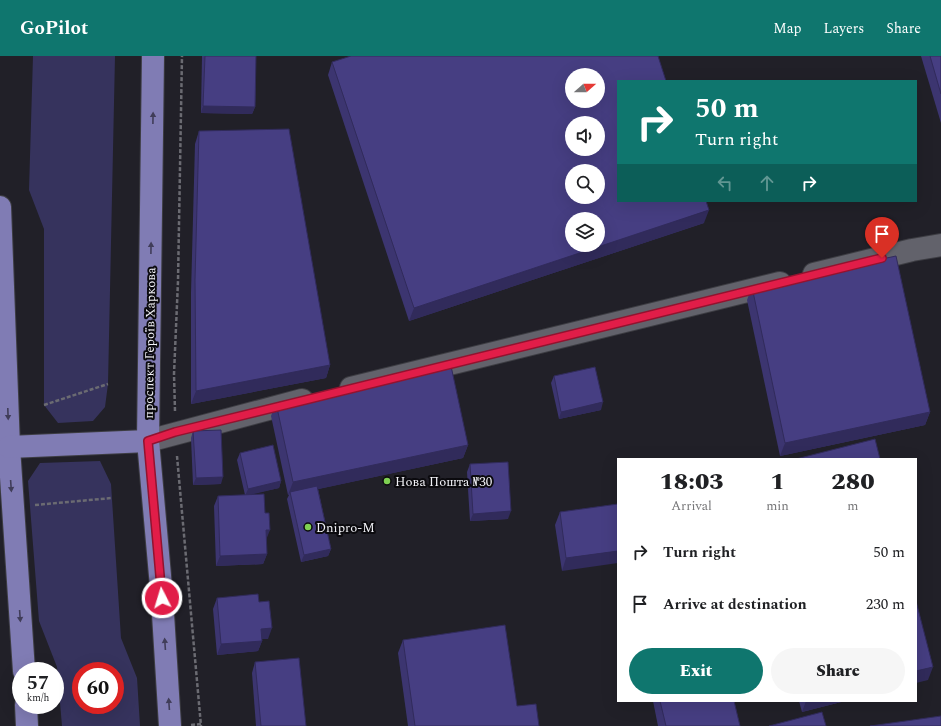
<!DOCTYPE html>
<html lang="en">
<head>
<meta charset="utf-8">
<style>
  :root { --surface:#fff; --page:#f6f6f6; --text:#202124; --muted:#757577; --accent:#0f766e }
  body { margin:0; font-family:Spectral,serif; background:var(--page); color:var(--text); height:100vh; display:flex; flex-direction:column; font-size:15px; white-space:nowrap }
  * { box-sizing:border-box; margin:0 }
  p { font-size:13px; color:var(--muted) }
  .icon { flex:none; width:22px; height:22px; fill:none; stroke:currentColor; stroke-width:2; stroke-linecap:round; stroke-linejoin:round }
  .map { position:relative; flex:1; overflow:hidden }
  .sheet { position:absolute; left:617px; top:402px; width:300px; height:244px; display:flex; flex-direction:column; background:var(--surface); border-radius:0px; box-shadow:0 4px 16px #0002 }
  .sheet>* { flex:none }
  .top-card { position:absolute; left:617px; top:24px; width:300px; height:122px; border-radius:0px; box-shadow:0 4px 16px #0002; background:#0f766e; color:#fff; overflow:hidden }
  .needle { width:26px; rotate:69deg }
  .controls { position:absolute; left:565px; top:12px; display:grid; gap:8px }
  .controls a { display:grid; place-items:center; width:40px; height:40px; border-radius:50%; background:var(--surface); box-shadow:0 4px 16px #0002; font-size:20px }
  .speed { position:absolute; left:12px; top:606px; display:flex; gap:8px; font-size:20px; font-weight:700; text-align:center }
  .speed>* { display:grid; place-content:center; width:52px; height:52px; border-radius:50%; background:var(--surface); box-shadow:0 4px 16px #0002; line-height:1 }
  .speed small { font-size:10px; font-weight:400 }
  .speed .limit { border:6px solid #d22; background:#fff; color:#111 }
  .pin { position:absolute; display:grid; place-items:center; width:34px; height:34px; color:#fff; margin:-41px -17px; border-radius:50% 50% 50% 0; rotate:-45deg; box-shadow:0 0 4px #0007 }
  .pin .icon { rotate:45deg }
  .me { position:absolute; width:44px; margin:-22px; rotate:355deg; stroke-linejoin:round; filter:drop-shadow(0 0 3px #0008) }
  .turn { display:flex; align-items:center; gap:14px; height:84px; padding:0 12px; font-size:18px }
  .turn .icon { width:52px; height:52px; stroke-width:2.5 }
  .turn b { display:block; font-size:28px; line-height:34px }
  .lanes { display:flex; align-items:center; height:38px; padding:0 12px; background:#0003; justify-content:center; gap:20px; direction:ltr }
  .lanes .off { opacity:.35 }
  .eta { display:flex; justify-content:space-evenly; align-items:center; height:68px; text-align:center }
  .eta b { font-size:24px; font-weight:800; line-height:28px }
  .button { display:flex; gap:8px; margin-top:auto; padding:8px 12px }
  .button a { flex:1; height:46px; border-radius:24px; background:var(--accent); color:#fff; font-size:16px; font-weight:800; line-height:46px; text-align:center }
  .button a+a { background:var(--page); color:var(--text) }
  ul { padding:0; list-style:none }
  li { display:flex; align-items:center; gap:12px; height:52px; padding:0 12px }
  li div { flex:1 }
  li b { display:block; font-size:15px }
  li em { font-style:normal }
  header { display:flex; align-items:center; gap:24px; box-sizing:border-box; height:56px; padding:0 20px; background:var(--accent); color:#fff }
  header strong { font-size:19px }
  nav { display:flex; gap:22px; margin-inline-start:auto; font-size:14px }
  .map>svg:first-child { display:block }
  .green { fill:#36335d; fill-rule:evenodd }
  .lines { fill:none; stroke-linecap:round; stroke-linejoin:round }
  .minor-casing { stroke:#3d3d43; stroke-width:24 }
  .major-casing { stroke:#3d3d43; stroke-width:24 }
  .path { stroke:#6b6b72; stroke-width:2.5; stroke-dasharray:4 2; stroke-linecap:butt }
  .minor { stroke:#62626b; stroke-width:22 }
  .major { stroke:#807cb4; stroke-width:22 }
  .wall { fill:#3c3570 }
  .shaded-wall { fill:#312b5b }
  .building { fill:#463e82; stroke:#312b5b; fill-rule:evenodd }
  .oneway { fill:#403d59 }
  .route-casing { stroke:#92132f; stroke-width:10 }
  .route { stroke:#e11d48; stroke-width:7 }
  .poi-dot { fill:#7fd052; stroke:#0b0a0e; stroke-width:1.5 }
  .labels { text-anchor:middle; stroke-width:4; stroke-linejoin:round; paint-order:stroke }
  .street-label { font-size:13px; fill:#f3f3f8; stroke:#0b0a0e }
  .poi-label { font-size:13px; fill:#f3f3f8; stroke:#0b0a0e; text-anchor:start }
</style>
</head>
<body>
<header>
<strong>GoPilot</strong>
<nav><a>Map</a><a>Layers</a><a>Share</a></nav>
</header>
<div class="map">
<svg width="941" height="670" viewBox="0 0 941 670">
  <rect width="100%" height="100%" fill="#212028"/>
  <!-- green -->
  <g class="green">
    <path d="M33,0H115L108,328L105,351L93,365L58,367L44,349V173L29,134Z"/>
    <path d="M100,405L111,428L121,582L137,622L140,670H62L57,611L39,565L28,425L40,407ZM81,615H115V649H81Z"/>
  </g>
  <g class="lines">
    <!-- minor casing -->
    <g class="minor-casing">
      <g id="minor">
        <path d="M814,218L912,194L941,189"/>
        <path d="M351,332L780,227"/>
        <path d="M148,385L302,344"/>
      </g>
    </g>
    <!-- major casing -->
    <g class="major-casing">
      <g id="major">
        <path d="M153,0L148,385L162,542L170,670"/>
        <path d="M0,151L9,391L24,615"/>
        <path d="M9,391L148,385"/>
        <path d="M26,649L27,670"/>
      </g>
    </g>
    <!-- path -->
    <g class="path">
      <path d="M44,349L108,328"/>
      <path d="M175,355L174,318L178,225L182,0"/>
      <path d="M177,400L201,670"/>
      <path d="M35,449L112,442"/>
      <path d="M191,669L201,668"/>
    </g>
    <!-- minor -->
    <use href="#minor" class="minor"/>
    <!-- major -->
    <use href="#major" class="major"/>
  </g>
  <!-- wall -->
  <g class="wall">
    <path d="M202,0H256L255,51L252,58L201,57Z"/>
    <path d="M921,0H941V67Z"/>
    <path d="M332,6L704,167L409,265L328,19Z"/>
    <path d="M199,75L330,309L326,322L191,348V237L195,88Z"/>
    <path d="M752,231L930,356L925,369L780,400L747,244Z"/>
    <path d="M554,320L601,354L559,363L551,327Z"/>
    <path d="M276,347L468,389L463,402L318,433L331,493L328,500L301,506L287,443L289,439H288L271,360Z"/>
    <path d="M193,375L221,428L193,429L191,382Z"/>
    <path d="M240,397L281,425L279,432L250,438L266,484L267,498L263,508L216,510L214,450L218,440L245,439L237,404Z"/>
    <path d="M470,408L508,463L470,465L467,416Z"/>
    <path d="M618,448L562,515L555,469L560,456Z"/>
    <path d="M217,542L259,546L268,583H262V585L258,595L217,599L213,553Z"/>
    <path d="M403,584L517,650L539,670H408L398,597Z"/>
    <path d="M255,606L306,670H256L252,617Z"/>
    <path d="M653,645H734L740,670H658Z"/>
    <path d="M799,645H845L802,656Z"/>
  </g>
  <!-- shaded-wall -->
  <g class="shaded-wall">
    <path d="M203,50L255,51L252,58L201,57Z"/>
    <path d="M709,154L704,167L409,265L414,252Z"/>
    <path d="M330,309L326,322L191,348L196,335Z"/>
    <path d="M603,346L601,354L559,363L561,356Z"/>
    <path d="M930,356L925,369L780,400L785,387Z"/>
    <path d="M468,389L463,402L291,439L290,436L289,439H288L293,426Z"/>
    <path d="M223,421L221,428L193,429L196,422Z"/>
    <path d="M281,425L279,432L245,440L248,433Z"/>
    <path d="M511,455L508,463L470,465L473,458Z"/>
    <path d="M266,474H270L266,484Z"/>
    <path d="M331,493L328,500L301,506L304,499Z"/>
    <path d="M618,495V507L562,515L566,502Z"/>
    <path d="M267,498L263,508L216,510L220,500Z"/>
    <path d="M272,572L268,583H258L261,573Z"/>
    <path d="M262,585L258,595L217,599L221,588Z"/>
    <path d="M933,611L928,624L916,627V615Z"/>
    <path d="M806,645H845L802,656Z"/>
  </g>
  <!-- building -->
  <g class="building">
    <path d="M205,0H256L255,51L203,50Z"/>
    <path d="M351,0H658L666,25H618V145H706L709,154L414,252L332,6ZM572,19H598V45H572ZM572,67H598V93H572ZM572,115H598V141H572ZM572,163H598V189H572Z"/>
    <path d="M930,0H941V38Z"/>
    <path d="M289,73L330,309L196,335L195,224L199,75Z"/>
    <path d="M896,200L930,356L785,387L752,231Z"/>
    <path d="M451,310L468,389L293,426L276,347Z"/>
    <path d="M595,311L603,346L561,356L554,320Z"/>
    <path d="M221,374L223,421L196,422L193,375Z"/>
    <path d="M875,383L880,403H796Z"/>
    <path d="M273,389L281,425L248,433L240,397Z"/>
    <path d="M508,406L511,455L473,458L470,408Z"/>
    <path d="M317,430L331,493L304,499L290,436Z"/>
    <path d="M264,438L265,457H269L270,474H266L267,498L220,500L218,440Z"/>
    <path d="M618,448V495L566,502L560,456Z"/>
    <path d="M258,538L259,546L269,545L272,572L261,573L262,585L221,588L217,542Z"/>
    <path d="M916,545L933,611L916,615Z"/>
    <path d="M505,569L517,650L536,648L539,670H415L403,584Z"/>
    <path d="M299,602L306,670H261L255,606Z"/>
    <path d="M660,645H734L740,670H666Z"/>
    <path d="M822,656L826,670H769Z"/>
    <path d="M941,660V670H870Z"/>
  </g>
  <!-- one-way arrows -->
  <defs><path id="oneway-solid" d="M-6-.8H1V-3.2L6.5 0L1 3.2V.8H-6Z"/></defs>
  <g class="oneway">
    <use href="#oneway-solid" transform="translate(153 62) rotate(-89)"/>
    <use href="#oneway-solid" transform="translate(151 192) rotate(-89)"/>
    <use href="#oneway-solid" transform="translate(8 358) rotate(88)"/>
    <use href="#oneway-solid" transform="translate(11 430) rotate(86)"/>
    <use href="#oneway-solid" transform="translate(20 560) rotate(86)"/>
    <use href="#oneway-solid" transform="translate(165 588) rotate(-94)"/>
    <use href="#oneway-solid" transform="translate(169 648) rotate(-94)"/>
  </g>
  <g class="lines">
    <!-- route casing -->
    <g class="route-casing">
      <path id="route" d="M162,542L148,385L175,376L882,202"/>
    </g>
    <!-- route -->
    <use href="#route" class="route"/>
  </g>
  <!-- markers -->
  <g class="poi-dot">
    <circle cx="387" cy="425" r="4"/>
    <circle cx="308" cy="471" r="4"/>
  </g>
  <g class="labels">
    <!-- street labels -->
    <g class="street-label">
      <text transform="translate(149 287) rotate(-89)" y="5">проспект Героїв Харкова</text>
    </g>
    <!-- poi labels -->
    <g class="poi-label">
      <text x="395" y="430">Нова Пошта №30</text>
      <text x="316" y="476">Dnipro-M</text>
    </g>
  </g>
</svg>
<div class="controls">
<a><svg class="needle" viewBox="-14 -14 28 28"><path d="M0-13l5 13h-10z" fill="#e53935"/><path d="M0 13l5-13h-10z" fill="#757577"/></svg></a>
<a><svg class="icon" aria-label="sound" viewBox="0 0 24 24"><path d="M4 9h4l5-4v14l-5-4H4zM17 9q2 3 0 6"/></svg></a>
<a><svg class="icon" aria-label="search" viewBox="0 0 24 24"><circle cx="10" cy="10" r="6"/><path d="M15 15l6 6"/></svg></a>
<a><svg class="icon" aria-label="layers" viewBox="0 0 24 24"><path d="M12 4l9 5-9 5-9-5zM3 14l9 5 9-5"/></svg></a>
</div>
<div class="speed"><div>57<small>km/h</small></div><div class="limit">60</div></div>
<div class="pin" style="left:882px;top:202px;background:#d93025"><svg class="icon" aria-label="arrive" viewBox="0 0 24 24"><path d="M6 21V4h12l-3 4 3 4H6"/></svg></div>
<svg class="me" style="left:162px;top:542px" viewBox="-20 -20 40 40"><circle r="17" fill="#e11d48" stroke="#fff" stroke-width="3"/><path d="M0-11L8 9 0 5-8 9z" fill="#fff"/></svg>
<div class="top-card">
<div class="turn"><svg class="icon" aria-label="right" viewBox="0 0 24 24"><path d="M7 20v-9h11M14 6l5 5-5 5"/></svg><div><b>50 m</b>Turn right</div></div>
<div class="lanes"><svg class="icon off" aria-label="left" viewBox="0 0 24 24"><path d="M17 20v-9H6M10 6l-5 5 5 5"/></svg><svg class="icon off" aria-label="ahead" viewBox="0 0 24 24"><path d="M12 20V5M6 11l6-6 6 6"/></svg><svg class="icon" aria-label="right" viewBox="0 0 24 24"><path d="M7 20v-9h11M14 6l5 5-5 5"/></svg></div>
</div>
<section class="sheet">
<div class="eta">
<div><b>18:03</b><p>Arrival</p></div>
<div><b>1</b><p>min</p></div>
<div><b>280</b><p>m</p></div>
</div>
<ul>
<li><svg class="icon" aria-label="right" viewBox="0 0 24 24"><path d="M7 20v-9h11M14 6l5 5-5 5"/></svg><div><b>Turn right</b></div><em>50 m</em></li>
<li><svg class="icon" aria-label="arrive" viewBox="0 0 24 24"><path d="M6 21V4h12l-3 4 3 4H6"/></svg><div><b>Arrive at destination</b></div><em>230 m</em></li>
</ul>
<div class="button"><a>Exit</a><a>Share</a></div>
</section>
</div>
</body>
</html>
